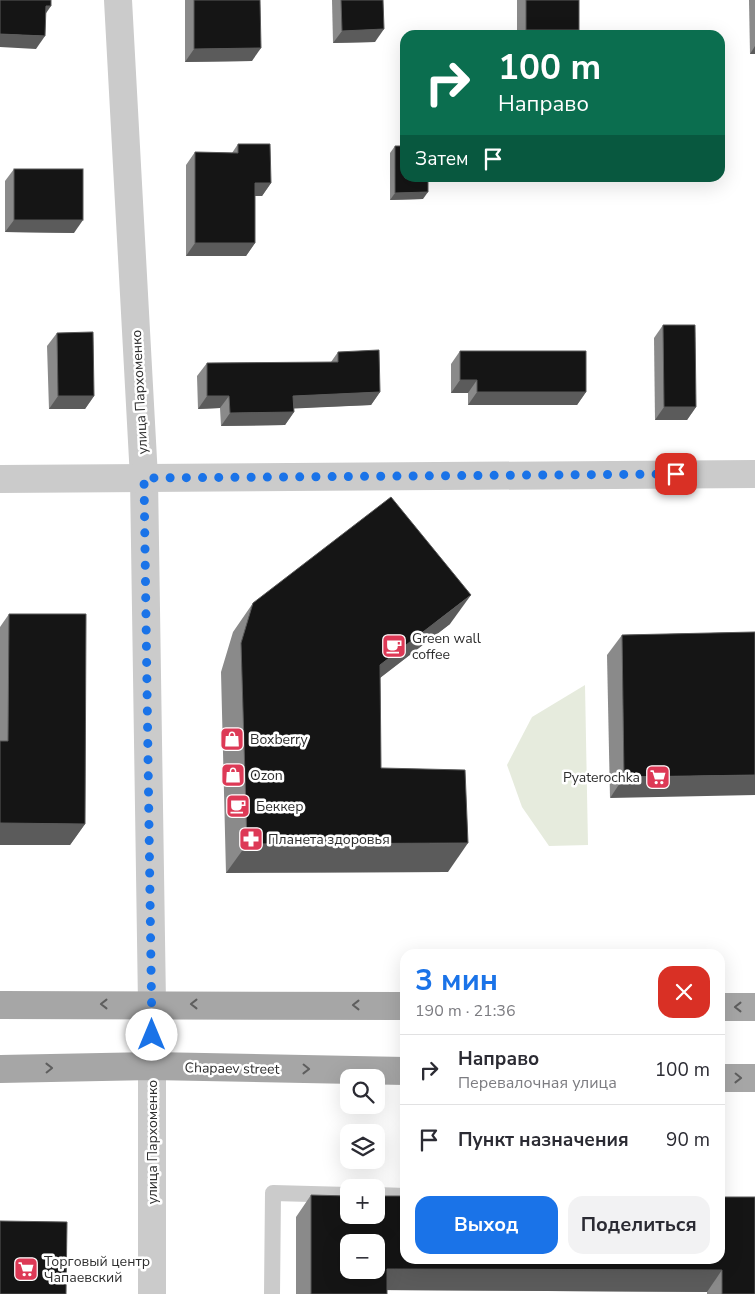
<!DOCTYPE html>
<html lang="ru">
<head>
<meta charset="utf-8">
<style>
  :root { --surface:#fff; --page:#f2f2f3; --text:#2b2b33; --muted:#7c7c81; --line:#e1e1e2; --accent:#1a73e8 }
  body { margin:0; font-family:"Nunito Sans",sans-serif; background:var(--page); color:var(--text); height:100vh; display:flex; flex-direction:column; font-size:19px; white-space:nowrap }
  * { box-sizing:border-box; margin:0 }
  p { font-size:16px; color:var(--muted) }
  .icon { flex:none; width:28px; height:28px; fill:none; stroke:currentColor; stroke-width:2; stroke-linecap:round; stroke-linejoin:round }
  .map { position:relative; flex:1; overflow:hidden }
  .side { position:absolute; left:400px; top:949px; width:325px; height:315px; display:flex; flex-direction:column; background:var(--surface); border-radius:15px; box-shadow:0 5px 20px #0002 }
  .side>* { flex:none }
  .hud { position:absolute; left:400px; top:30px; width:325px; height:152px; border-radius:15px; box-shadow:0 5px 20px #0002; background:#0b6e4f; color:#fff; overflow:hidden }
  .fabs { position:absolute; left:340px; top:1069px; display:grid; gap:10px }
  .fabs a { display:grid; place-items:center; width:45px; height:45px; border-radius:10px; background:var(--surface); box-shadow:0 5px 20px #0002; font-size:25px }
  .pin { position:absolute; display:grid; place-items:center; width:42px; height:42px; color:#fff; margin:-21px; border-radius:10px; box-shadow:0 2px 8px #0006 }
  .me { position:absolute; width:55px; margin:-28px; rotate:0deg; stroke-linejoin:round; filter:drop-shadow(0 0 4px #0008) }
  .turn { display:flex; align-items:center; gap:18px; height:105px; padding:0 15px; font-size:22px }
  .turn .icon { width:65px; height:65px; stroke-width:2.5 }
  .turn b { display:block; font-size:35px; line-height:42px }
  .then { display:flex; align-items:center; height:48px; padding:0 15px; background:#0003; gap:10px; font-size:19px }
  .round { display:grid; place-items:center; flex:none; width:52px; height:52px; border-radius:15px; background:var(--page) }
  .summary { display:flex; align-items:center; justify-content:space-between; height:85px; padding:0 15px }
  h1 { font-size:30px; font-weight:700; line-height:38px; color:var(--accent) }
  .primary-button { display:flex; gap:10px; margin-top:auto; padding:10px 15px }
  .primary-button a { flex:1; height:58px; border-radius:15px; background:var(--accent); color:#fff; font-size:20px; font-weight:700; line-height:58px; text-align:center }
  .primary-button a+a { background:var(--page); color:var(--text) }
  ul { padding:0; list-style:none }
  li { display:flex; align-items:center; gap:15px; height:70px; padding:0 15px; border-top:1px solid var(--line) }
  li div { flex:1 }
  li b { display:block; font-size:19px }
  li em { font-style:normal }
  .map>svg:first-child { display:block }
  .green { fill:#e6ebdd }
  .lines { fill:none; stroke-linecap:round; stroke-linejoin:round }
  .service { stroke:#cbcbcb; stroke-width:16 }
  .minor { stroke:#cbcbcb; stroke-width:28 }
  .tertiary { stroke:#cbcbcb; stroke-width:28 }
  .primary { stroke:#a6a6a6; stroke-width:28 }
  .wall { fill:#8a8a8a }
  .shaded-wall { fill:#5b5b5b }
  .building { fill:#151515; stroke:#5b5b5b; fill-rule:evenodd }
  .oneway { stroke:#5e5e5e }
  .route { stroke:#1a73e8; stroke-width:9; stroke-dasharray:0 16.2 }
  .labels { text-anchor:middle; stroke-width:5; stroke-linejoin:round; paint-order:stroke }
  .street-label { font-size:14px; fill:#2e2e2e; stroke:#fff }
  .poi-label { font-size:14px; fill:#2e2e2e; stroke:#fff; text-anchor:start }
</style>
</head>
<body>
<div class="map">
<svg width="755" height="1294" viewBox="0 0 755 1294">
  <rect width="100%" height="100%" fill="#fff"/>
  <!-- green -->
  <path class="green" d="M585,685L588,845L549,846L522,807L507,765L532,717Z"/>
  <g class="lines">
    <!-- service -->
    <g class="service">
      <path d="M376,1195L405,1196"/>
      <path d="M272,1294L273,1193L349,1195"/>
    </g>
    <!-- minor -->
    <g class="minor">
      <path d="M118,0L144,478L152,1004"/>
      <path d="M0,479L755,474"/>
    </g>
    <!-- tertiary -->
    <path class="tertiary" d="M152,1294V1004"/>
    <!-- primary -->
    <g class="primary">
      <path d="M0,1005L405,1006"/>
      <path d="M720,1007H755"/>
      <path d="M0,1069L152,1066L405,1071"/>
      <path d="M720,1078H755"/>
    </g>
  </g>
  <!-- wall -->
  <g class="wall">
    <path d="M185,0H260L252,61L185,62Z"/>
    <path d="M332,0H383L375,42L333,43Z"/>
    <path d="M517,0H579V30L576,35H517Z"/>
    <path d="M749,0H755V54H750Z"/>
    <path d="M238,144L271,183L262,196H255V243L246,256H186V165L195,152L232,153Z"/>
    <path d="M395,146L423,199L390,200V153Z"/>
    <path d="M14,169L74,233L5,232V181Z"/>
    <path d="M663,325L696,407L687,420H655L654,338Z"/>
    <path d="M57,333L94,396L85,409H49L47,346Z"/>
    <path d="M460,351L586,392L577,405H468V393H451V364Z"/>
    <path d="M338,352L380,392L371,405L294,408V412L285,425L221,426L220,408L198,409L197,376L207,363L331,362Z"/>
    <path d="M253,603L450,624L380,678L381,768L448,872L226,873L221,672L233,632Z"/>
    <path d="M9,614L85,824L70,845H0V627Z"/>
    <path d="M755,632L610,798L607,655L622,635Z"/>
    <path d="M311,1195L720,1259L755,1294H707V1292L387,1290V1294H296V1217Z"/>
  </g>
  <!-- shaded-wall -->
  <g class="shaded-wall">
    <path d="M46,6H51L42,19Z"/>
    <path d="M384,29L375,42L333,43L342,31Z"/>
    <path d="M526,30H579L576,35H523Z"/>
    <path d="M0,34L45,36L36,49L0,47Z"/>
    <path d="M755,46V54H750Z"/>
    <path d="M261,48L252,61L185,62L194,49Z"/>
    <path d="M255,183H271L262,196H246Z"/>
    <path d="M428,192L423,199L390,200L395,193Z"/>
    <path d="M14,220H83L74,233L5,232Z"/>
    <path d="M195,243H255L246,256H186Z"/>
    <path d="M460,380H477L468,393H451Z"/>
    <path d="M380,392L371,405L284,409L293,396Z"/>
    <path d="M477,392H586L577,405H468Z"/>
    <path d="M58,396H94L85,409H49Z"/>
    <path d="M207,396H229L220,408L198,409Z"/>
    <path d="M664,407H696L687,420H655Z"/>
    <path d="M294,412L285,425L221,426L230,413Z"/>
    <path d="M471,595L450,624L359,694L380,665Z"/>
    <path d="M755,775V795L610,798L624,777Z"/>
    <path d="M0,823L85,824L70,845H0Z"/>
    <path d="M468,843L448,872L226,873L247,844Z"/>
    <path d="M387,1269L722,1270L707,1292L372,1290Z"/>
  </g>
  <!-- building -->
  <g class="building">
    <path d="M0,0H51V6H46L45,36L0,34Z"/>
    <path d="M194,0H260L261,48L194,49Z"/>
    <path d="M341,0H383L384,29L342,31Z"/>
    <rect x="526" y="0" width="53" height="30"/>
    <path d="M238,144H270L271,183H255V243H195V152L238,153Z"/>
    <path d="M395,146H405V178H428V192L395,193Z"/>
    <rect x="14" y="169" width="69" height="51"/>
    <path d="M663,325H695L696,407H664Z"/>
    <path d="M93,332L94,396H58L57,333Z"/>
    <path d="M379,350L380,392L293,396L294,412L230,413L229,396H207V363L338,362V352Z"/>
    <path d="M460,351H586V392H477V380H460Z"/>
    <path d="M391,497L471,595L380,665L381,768L465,770L468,843L247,844L241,643L253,603Z"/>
    <path d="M9,614H86L85,824L0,823V741H8Z"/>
    <path d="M755,632V775L624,777L622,635Z"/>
    <path d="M311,1195L349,1196V1215H376V1196H405V1259H720V1197H755V1294H722V1270L387,1269V1294H311ZM349,1242H376V1270H349Z"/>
    <path d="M0,1221L67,1222L66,1294H0Z"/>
  </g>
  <!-- one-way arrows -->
  <defs><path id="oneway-chevron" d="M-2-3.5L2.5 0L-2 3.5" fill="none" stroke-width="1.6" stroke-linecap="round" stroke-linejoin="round" transform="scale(1.25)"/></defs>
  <g class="oneway">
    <use href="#oneway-chevron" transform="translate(104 1004) rotate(180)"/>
    <use href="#oneway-chevron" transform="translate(194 1004) rotate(-180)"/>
    <use href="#oneway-chevron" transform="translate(356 1005) rotate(-180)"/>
    <use href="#oneway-chevron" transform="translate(738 1007) rotate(-180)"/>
    <use href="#oneway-chevron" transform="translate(49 1068) rotate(-1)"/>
    <use href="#oneway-chevron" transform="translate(306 1069) rotate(1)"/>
    <use href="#oneway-chevron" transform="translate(738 1078) rotate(1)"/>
  </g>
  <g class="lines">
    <!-- route -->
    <path class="route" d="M152,1035L144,478L676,474"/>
  </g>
  <!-- icons -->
  <defs>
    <g id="cafe-square" transform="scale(1.25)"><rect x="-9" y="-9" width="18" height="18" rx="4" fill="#dd3956" stroke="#fff"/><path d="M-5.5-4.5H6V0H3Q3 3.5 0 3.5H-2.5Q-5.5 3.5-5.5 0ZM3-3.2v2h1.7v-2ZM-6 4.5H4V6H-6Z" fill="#fff"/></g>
    <g id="shop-square" transform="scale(1.25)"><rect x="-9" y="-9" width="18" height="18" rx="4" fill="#dd3956" stroke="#fff"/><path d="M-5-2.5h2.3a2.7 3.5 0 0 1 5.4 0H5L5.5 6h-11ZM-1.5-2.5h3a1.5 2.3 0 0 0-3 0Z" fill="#fff"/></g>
    <g id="supermarket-square" transform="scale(1.25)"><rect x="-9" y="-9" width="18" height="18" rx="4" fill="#dd3956" stroke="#fff"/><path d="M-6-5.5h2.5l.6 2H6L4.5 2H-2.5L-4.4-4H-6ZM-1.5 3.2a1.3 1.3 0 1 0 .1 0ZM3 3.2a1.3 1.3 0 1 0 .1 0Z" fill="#fff"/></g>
    <g id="pharmacy-square" transform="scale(1.25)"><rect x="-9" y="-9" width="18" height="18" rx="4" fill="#dd3956" stroke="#fff"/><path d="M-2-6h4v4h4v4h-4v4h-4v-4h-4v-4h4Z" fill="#fff"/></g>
  </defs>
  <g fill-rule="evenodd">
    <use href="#cafe-square" x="394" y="646"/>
    <use href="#shop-square" x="232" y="739"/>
    <use href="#shop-square" x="233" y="775"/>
    <use href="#supermarket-square" x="658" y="777"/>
    <use href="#cafe-square" x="238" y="806"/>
    <use href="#pharmacy-square" x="251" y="839"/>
    <use href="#supermarket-square" x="26" y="1269"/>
  </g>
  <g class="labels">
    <!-- street labels -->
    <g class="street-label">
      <text transform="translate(139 392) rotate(-93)" y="5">улица Пархоменко</text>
      <text transform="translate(232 1068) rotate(1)" y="5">Chapaev street</text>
      <text transform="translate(152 1142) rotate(-90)" y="5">улица Пархоменко</text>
    </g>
    <!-- poi labels -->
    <g class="poi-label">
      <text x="412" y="643">Green wall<tspan x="412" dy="16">coffee</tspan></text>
      <text x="250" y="744">Boxberry</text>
      <text x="250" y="780">Ozon</text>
      <text x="640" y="782" text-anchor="end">Pyaterochka</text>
      <text x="256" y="811">Беккер</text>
      <text x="268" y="844">Планета здоровья</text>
      <text x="44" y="1266">Торговый центр<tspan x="44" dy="16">Чапаевский</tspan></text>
    </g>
  </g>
</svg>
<div class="fabs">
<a><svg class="icon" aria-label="search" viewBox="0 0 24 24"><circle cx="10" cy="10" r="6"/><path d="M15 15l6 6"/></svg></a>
<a><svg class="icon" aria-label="layers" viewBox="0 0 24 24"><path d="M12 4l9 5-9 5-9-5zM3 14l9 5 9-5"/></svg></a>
<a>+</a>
<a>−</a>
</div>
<div class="pin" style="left:676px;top:474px;background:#d93025"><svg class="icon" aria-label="arrive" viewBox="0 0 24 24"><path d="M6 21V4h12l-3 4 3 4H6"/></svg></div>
<svg class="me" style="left:152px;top:1035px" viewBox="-20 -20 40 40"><circle r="19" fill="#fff"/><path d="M0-13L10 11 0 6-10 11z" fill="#1a73e8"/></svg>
<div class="hud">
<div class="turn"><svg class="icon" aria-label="right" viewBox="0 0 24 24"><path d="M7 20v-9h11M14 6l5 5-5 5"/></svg><div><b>100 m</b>Направо</div></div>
<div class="then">Затем<svg class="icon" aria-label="arrive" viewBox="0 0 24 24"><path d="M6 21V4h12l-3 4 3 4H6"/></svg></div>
</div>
<section class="side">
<div class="summary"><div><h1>3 мин</h1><p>190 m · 21:36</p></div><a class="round" style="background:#d93025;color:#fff"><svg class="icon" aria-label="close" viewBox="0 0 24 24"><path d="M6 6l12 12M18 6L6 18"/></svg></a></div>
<ul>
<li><svg class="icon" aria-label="right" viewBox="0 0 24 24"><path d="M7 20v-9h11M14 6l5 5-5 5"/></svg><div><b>Направо</b><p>Перевалочная улица</p></div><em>100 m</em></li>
<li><svg class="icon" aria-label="arrive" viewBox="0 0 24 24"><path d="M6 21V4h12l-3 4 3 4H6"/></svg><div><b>Пункт назначения</b></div><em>90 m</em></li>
</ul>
<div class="primary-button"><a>Выход</a><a>Поделиться</a></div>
</section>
</div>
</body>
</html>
